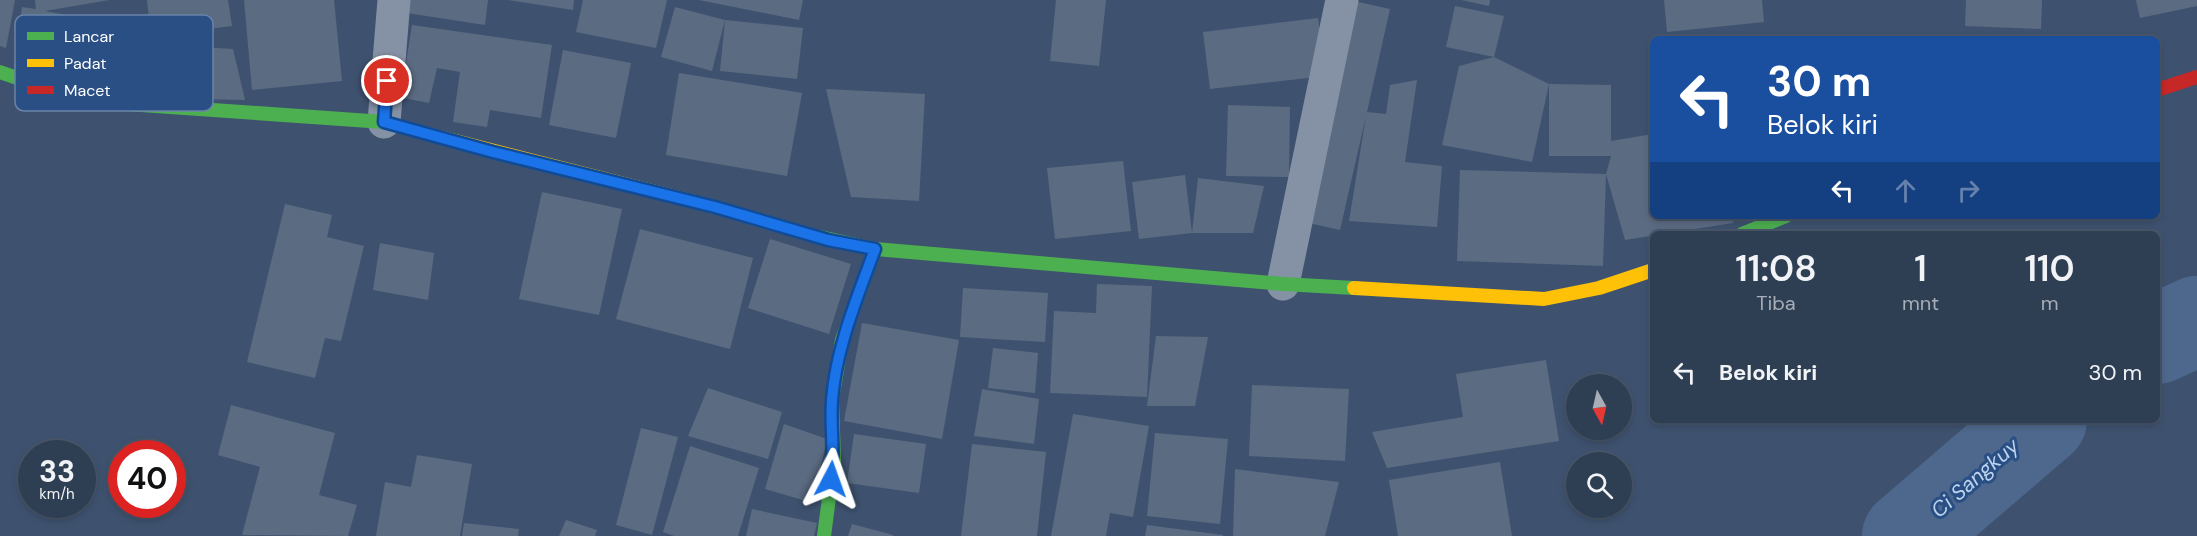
<!DOCTYPE html>
<html lang="id">
<head>
<meta charset="utf-8">
<style>
  :root { --surface:#2e3e53; --page:#36455a; --text:#f1f3f6; --muted:#a7aeb8; --line:#49576a }
  body { margin:0; font-family:"DM Sans",sans-serif; background:var(--page); color:var(--text); height:100vh; display:flex; flex-direction:column; font-size:22px; white-space:nowrap }
  * { box-sizing:border-box; margin:0 }
  p { font-size:20px; color:var(--muted) }
  .icon { flex:none; width:33px; height:33px; fill:none; stroke:currentColor; stroke-width:2; stroke-linecap:round; stroke-linejoin:round }
  .map { position:relative; flex:1; overflow:hidden }
  .side { position:absolute; left:1650px; top:231px; width:510px; height:192px; display:flex; flex-direction:column; background:var(--surface); border-radius:9px; box-shadow:0 3px 9px #0003,0 0 0 2px var(--line) }
  .side>* { flex:none }
  .top-card { position:absolute; left:1650px; top:36px; width:510px; height:183px; border-radius:9px; box-shadow:0 3px 9px #0003,0 0 0 2px var(--line); background:#1a4fa0; color:#fff; overflow:hidden }
  .needle { width:39px; rotate:172deg }
  .tools { position:absolute; left:1566px; top:374px; display:grid; gap:12px }
  .tools a { display:grid; place-items:center; width:66px; height:66px; border-radius:50%; background:var(--surface); box-shadow:0 3px 9px #0003,0 0 0 2px var(--line); font-size:30px }
  .speed { position:absolute; left:18px; top:440px; display:flex; gap:12px; font-size:30px; font-weight:700; text-align:center }
  .speed>* { display:grid; place-content:center; width:78px; height:78px; border-radius:50%; background:var(--surface); box-shadow:0 3px 9px #0003,0 0 0 2px var(--line); line-height:1 }
  .speed small { font-size:15px; font-weight:400 }
  .speed .limit { border:9px solid #d22; background:#fff; color:#111 }
  .pin { position:absolute; display:grid; place-items:center; width:51px; height:51px; color:#fff; margin:-26px; border:3px solid #fff; border-radius:50%; box-shadow:0 2px 6px #0007 }
  .me { position:absolute; width:66px; margin:-33px; rotate:4deg; stroke-linejoin:round; filter:drop-shadow(0 0 4px #0008) }
  .turn { display:flex; align-items:center; gap:21px; height:126px; padding:0 18px; font-size:27px }
  .turn .icon { width:78px; height:78px; stroke-width:2.5 }
  .turn b { display:block; font-size:42px; line-height:51px }
  .lanes { display:flex; align-items:center; height:57px; padding:0 18px; background:#0003; justify-content:center; gap:30px; direction:ltr }
  .lanes .off { opacity:.35 }
  .eta { display:flex; justify-content:space-evenly; align-items:center; height:102px; text-align:center }
  .eta b { font-size:36px; font-weight:600; line-height:42px }
  ul { padding:0; list-style:none }
  li { display:flex; align-items:center; gap:18px; height:78px; padding:0 18px }
  li div { flex:1 }
  li b { display:block; font-size:22px }
  li em { font-style:normal }
  .map>svg:first-child { display:block }
  .lines { fill:none; stroke-linecap:round; stroke-linejoin:round }
  .river { stroke:#4e688d; stroke-width:90 }
  .building { fill:#5b6b82 }
  .street { stroke:#8592a5; stroke-width:33 }
  .fast { stroke:#4caf50; stroke-width:14 }
  .slow { stroke:#ffc107; stroke-width:14 }
  .jam { stroke:#c62828; stroke-width:14 }
  .route-casing { stroke:#114b97; stroke-width:15 }
  .route { stroke:#1a73e8; stroke-width:10 }
  .labels { text-anchor:middle; stroke-width:6; stroke-linejoin:round; paint-order:stroke }
  .water-label { font-size:21px; font-style:italic; fill:#bfd4ee; stroke:#294f84 }
  .key { fill:#294f84; stroke:#6984a9; stroke-width:1.5 }
  .key-label { font-size:16px; fill:#fff }
</style>
</head>
<body>
<div class="map">
<svg width="2197" height="536" viewBox="0 0 2197 536">
  <rect width="100%" height="100%" fill="#3e526f"/>
  <g class="lines">
    <!-- river -->
    <g class="river">
      <path d="M2157,339L2197,321"/>
      <path d="M1907,536L2042,420"/>
    </g>
  </g>
  <!-- building -->
  <g class="building">
    <path d="M0,0H15L6,48L0,46Z"/>
    <path d="M35,0H109L45,11L93,20V29L150,41L136,97L14,68L22,7L36,9Z"/>
    <path d="M147,0H228L232,26L151,36Z"/>
    <path d="M244,0H334L342,81L252,90Z"/>
    <path d="M408,0H488L485,25L407,13Z"/>
    <path d="M508,0H574L573,10Z"/>
    <path d="M583,0H667L656,48L576,32Z"/>
    <path d="M699,0H803L799,20Z"/>
    <path d="M1056,0H1106L1099,66L1050,61Z"/>
    <path d="M1461,0H1490L1489,6Z"/>
    <path d="M1664,0H1762L1764,22L1667,32Z"/>
    <path d="M1966,0H2042L2041,29L1965,26Z"/>
    <path d="M2136,0H2197V6L2140,18Z"/>
    <path d="M1354,1L1390,9L1367,112L1386,114L1390,85L1417,80L1405,162L1442,166L1437,227L1349,221L1366,116L1340,230L1304,222Z"/>
    <path d="M1455,6L1504,16L1494,57L1446,47Z"/>
    <path d="M675,7L725,20L712,71L661,57Z"/>
    <path d="M1318,18L1326,76L1210,89L1203,32Z"/>
    <path d="M725,20L803,28L797,79L720,71Z"/>
    <path d="M412,25L552,45L541,118L490,110L487,127L453,122L460,72L437,68L429,103L393,96L397,61L406,63Z"/>
    <path d="M199,47L233,49L245,100L197,99Z"/>
    <path d="M563,50L631,63L616,138L549,125Z"/>
    <path d="M1494,57L1549,84L1532,162L1442,145L1459,66Z"/>
    <path d="M679,73L802,93L787,176L666,155Z"/>
    <path d="M1549,84L1611,85V141L1653,134V216H1732L1733,223L1625,240L1606,174L1611,156H1549Z"/>
    <path d="M826,89L925,94L919,201L851,197Z"/>
    <path d="M1228,105L1290,107L1289,177L1226,176Z"/>
    <path d="M1123,161L1131,231L1055,239L1047,168Z"/>
    <path d="M1460,170L1606,174L1603,266L1457,261Z"/>
    <path d="M1185,175L1192,233L1198,178L1264,186L1253,233H1192L1139,239L1132,182Z"/>
    <path d="M542,192L622,209L599,315L519,299Z"/>
    <path d="M285,204L332,215L327,237L364,246L341,341L325,338L315,378L247,362Z"/>
    <path d="M640,229L753,258L730,349L616,319Z"/>
    <path d="M770,239L851,264L829,334L748,308Z"/>
    <path d="M380,243L434,253L428,300L373,290Z"/>
    <path d="M1097,284L1152,286L1147,397L1050,393L1054,311L1096,313Z"/>
    <path d="M963,288L1048,293L1045,342L960,337Z"/>
    <path d="M862,323L959,340L942,439L844,421Z"/>
    <path d="M1156,336L1208,337L1195,406H1147Z"/>
    <path d="M993,348L1038,353L1035,393L988,388Z"/>
    <path d="M1546,360L1559,441L1387,468L1372,432L1463,417L1456,374Z"/>
    <path d="M1252,385L1349,389L1345,461L1249,456Z"/>
    <path d="M708,388L782,412L768,459L688,436Z"/>
    <path d="M982,389L1039,399L1034,444L974,436Z"/>
    <path d="M231,405L335,433L319,495L357,505L348,536L242,535L260,467L218,455Z"/>
    <path d="M1073,414L1149,426L1133,517L1110,513L1106,536H1051Z"/>
    <path d="M784,424L827,439L813,503L765,489Z"/>
    <path d="M641,428L678,437L652,535L616,525Z"/>
    <path d="M1155,433L1228,439L1220,524L1147,516Z"/>
    <path d="M854,434L926,444L919,493L847,483Z"/>
    <path d="M972,444L1046,452L1037,536H961Z"/>
    <path d="M690,446L759,468L738,536H674L663,532Z"/>
    <path d="M417,455L472,464L460,536H376L385,482L411,487Z"/>
    <path d="M1500,462L1512,536H1398L1389,480Z"/>
    <path d="M1235,469L1339,482L1325,536H1233Z"/>
    <path d="M752,509L817,523L814,536H746Z"/>
    <path d="M566,520L597,530L595,536H559Z"/>
    <path d="M464,523L519,529L518,536H462Z"/>
    <path d="M852,524L893,535V536H848Z"/>
    <path d="M1147,525L1223,535V536H1145Z"/>
  </g>
  <g class="lines">
    <!-- street -->
    <g class="street">
      <path d="M384,122L394,0"/>
      <path d="M1283,284L1342,0"/>
    </g>
    <!-- fast -->
    <g class="fast">
      <path d="M0,72L35,84L113,103L384,122L424,133"/>
      <path d="M1742,234L1786,216"/>
      <path d="M811,235L875,249L1283,284L1354,288"/>
      <path d="M824,536L834,460L832,400L842,340L875,249"/>
    </g>
    <!-- slow -->
    <g class="slow">
      <path d="M424,133L715,207L811,235"/>
      <path d="M1354,288L1544,299L1599,288L1653,270"/>
    </g>
    <!-- jam -->
    <path class="jam" d="M2157,90L2197,77"/>
  </g>
  <g class="lines">
    <!-- route casing -->
    <g class="route-casing">
      <path id="route" d="M387,81L384,122L493,152L715,207L828,240L875,249C857,298 836,348 832,400C830,426 835,452 831,479"/>
    </g>
    <!-- route -->
    <use href="#route" class="route"/>
  </g>
  <g class="labels">
    <!-- water labels -->
    <g class="water-label">
      <text transform="translate(1975 478) rotate(-41)" y="7">Ci Sangkuy</text>
    </g>
  </g>
  <!-- legend -->
  <rect x="15" y="15" width="198" height="96" rx="9" class="key"/>
  <rect x="27" y="32" width="27" height="8" fill="#4caf50"/>
  <rect x="27" y="59" width="27" height="8" fill="#ffc107"/>
  <rect x="27" y="86" width="27" height="8" fill="#c62828"/>
  <g class="key-label">
    <text x="64" y="42">Lancar</text>
    <text x="64" y="69">Padat</text>
    <text x="64" y="96">Macet</text>
  </g>
</svg>
<div class="tools">
<a><svg class="needle" viewBox="-14 -14 28 28"><path d="M0-13l5 13h-10z" fill="#e53935"/><path d="M0 13l5-13h-10z" fill="#a7aeb8"/></svg></a>
<a><svg class="icon" aria-label="search" viewBox="0 0 24 24"><circle cx="10" cy="10" r="6"/><path d="M15 15l6 6"/></svg></a>
</div>
<div class="speed"><div>33<small>km/h</small></div><div class="limit">40</div></div>
<div class="pin" style="left:387px;top:81px;background:#d93025"><svg class="icon" aria-label="arrive" viewBox="0 0 24 24"><path d="M6 21V4h12l-3 4 3 4H6"/></svg></div>
<svg class="me" style="left:831px;top:479px" viewBox="-20 -20 40 40"><path d="M0-17L14 15 0 8-14 15z" fill="#1a73e8" stroke="#fff" stroke-width="4"/></svg>
<div class="top-card">
<div class="turn"><svg class="icon" aria-label="left" viewBox="0 0 24 24"><path d="M17 20v-9H6M10 6l-5 5 5 5"/></svg><div><b>30 m</b>Belok kiri</div></div>
<div class="lanes"><svg class="icon" aria-label="left" viewBox="0 0 24 24"><path d="M17 20v-9H6M10 6l-5 5 5 5"/></svg><svg class="icon off" aria-label="ahead" viewBox="0 0 24 24"><path d="M12 20V5M6 11l6-6 6 6"/></svg><svg class="icon off" aria-label="right" viewBox="0 0 24 24"><path d="M7 20v-9h11M14 6l5 5-5 5"/></svg></div>
</div>
<section class="side">
<div class="eta">
<div><b>11:08</b><p>Tiba</p></div>
<div><b>1</b><p>mnt</p></div>
<div><b>110</b><p>m</p></div>
</div>
<ul>
<li><svg class="icon" aria-label="left" viewBox="0 0 24 24"><path d="M17 20v-9H6M10 6l-5 5 5 5"/></svg><div><b>Belok kiri</b></div><em>30 m</em></li>
</ul>
</section>
</div>
</body>
</html>
